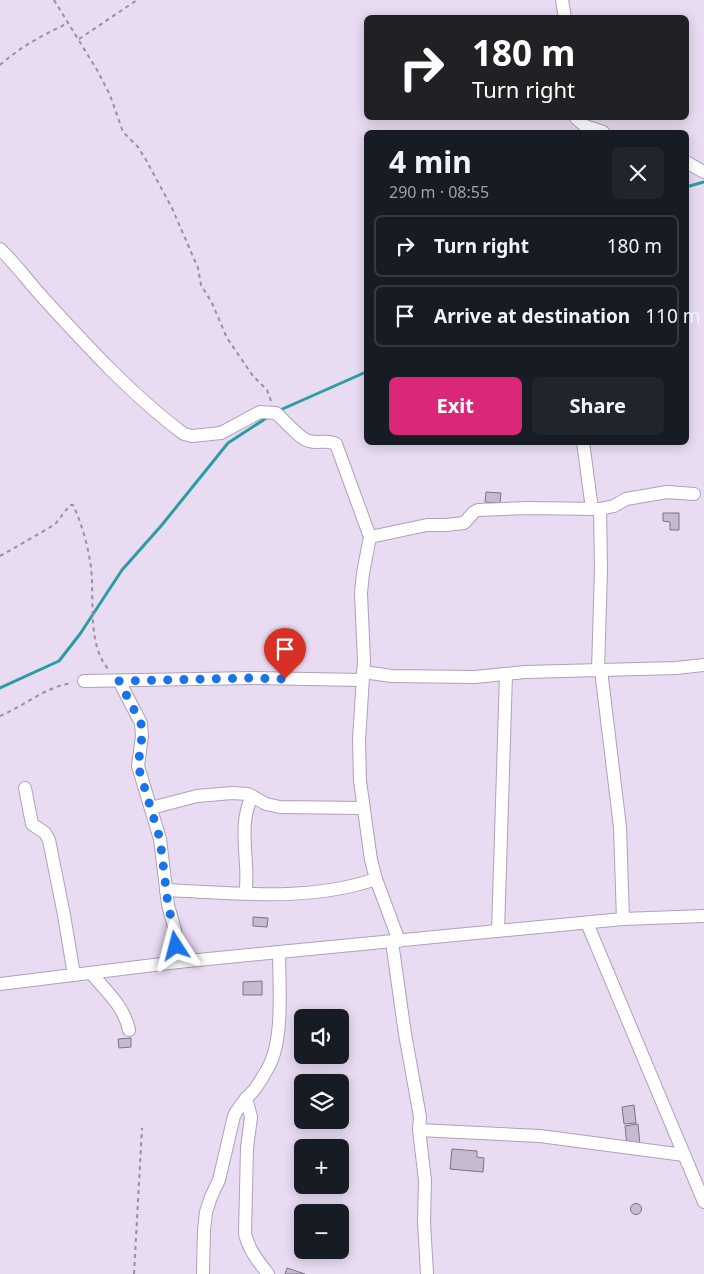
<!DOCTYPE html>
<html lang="en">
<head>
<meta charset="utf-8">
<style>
  :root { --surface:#171b24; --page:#20242c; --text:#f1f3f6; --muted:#9ea1a6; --line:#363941; --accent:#db2777 }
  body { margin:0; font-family:"Noto Sans",sans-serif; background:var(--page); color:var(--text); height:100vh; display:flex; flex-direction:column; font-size:19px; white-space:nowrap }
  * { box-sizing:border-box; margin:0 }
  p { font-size:16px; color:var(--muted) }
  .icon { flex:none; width:28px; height:28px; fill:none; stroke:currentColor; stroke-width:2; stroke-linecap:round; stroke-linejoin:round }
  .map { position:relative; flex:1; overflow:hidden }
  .sheet { position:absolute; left:364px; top:130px; width:325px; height:315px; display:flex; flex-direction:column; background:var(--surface); border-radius:8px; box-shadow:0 2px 12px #0003 }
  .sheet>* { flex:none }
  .banner { position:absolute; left:364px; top:15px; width:325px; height:105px; border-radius:8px; box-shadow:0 2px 12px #0003; background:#202124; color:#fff; overflow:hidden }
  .tools { position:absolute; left:294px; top:1009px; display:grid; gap:10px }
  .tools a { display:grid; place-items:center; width:55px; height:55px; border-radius:8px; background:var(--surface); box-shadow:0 2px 12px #0003; font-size:25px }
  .pin { position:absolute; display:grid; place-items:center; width:42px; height:42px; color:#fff; margin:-51px -21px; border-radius:50% 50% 50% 0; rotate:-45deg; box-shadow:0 0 5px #0007 }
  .pin .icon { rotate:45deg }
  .me { position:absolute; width:55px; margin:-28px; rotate:351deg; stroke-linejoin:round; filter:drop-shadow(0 0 4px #0008) }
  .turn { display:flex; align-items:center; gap:18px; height:105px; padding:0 25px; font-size:22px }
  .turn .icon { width:65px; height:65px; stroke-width:2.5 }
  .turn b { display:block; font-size:35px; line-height:42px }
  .round { display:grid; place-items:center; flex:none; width:52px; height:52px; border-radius:8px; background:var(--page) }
  .headline { display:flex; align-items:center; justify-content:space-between; height:85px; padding:0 25px }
  h1 { font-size:30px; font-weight:700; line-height:38px }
  .action { display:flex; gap:10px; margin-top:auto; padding:10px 25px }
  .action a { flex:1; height:58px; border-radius:8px; background:var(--accent); color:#fff; font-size:20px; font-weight:700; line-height:58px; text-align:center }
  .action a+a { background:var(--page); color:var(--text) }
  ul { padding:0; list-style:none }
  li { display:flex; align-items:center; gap:15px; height:62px; margin:0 10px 8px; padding:0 15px; border:2px solid var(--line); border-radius:8px }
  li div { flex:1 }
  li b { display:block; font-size:19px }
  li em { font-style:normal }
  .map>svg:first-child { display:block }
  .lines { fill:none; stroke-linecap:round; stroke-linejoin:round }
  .stream { stroke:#2a9da2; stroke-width:3 }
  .building { fill:#c7bad0; stroke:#7e7287 }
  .minor-casing { stroke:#aea2b7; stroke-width:14 }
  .path { stroke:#988f9f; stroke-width:2; stroke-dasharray:4 4; stroke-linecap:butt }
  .minor { stroke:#fff; stroke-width:12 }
  .route { stroke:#1a73e8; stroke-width:9; stroke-dasharray:0 16.2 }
</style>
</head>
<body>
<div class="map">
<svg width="704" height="1274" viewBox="0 0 704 1274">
  <rect width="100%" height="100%" fill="#e8dbf2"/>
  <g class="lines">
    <!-- stream -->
    <g class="stream">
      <path d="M686,187L704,182"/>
      <path d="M278,411L366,372"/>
      <path d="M0,688L59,661L80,634L122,570L161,526L228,443L268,417"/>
    </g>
  </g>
  <!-- building -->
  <g class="building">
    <path d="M486,492L501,493L500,503L485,502Z"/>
    <path d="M663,513H679V530H670V522L663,521Z"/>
    <path d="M253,917L268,918L267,927L253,926Z"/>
    <path d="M262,981V995H243V982Z"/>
    <path d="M131,1038V1047L119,1048L118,1039Z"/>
    <path d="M634,1105L636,1123L624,1124L622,1107Z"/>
    <path d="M638,1124L640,1145L627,1146L625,1126Z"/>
    <path d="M452,1149L477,1151V1157L484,1158L483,1172L450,1169Z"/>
    <circle cx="636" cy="1209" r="5.5"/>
    <path d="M287,1268L305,1274H285Z"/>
  </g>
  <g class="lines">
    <!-- minor casing -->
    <g class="minor-casing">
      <g id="minor">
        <path d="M562,0L565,18"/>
        <path d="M576,118L585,126L603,132"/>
        <path d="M686,162L704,172"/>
        <path d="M0,249C17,265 30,284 46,301C88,347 134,397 184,434L192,436L221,433L260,412L276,413C284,420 300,439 309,441C319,444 327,439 336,444L370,537L363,573L361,593L364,661L359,740L360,781L371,860L376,879L399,941"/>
        <path d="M583,442L592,509"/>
        <path d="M370,537L427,525H446L464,523L474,512L478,510L527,508L600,509L614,506L626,499L667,492L694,494"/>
        <path d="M601,670L620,827L623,919"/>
        <path d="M598,671L601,569L600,509"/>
        <path d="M363,672L392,676L475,677L525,672L676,668L704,665"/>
        <path d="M84,681L253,678L362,680"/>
        <path d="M119,681L141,723L142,736L138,766L160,839L168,905L175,930L178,962"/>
        <path d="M25,788L32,824L45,833L49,840L64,915L74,975"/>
        <path d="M151,808L197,796L232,793L248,794L266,804L280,807L363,808"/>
        <path d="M166,890C236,893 309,902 376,879"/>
        <path d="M246,893C246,884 247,875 246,866C245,841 241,819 252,796"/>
        <path d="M587,923L704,1202"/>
        <path d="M498,931L506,674"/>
        <path d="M392,942L405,1034L420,1117L419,1130L425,1180L424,1222L427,1274"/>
        <path d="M91,973C106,991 124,1006 129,1030"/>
        <path d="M0,984L178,962L279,952L623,919L704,916"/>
        <path d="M246,1098L251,1117L247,1148L245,1234C249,1250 258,1261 268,1274"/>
        <path d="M419,1130L540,1136L684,1155"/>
        <path d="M203,1274L204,1230L206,1212L211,1197L219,1180L234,1116C239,1105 247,1098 255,1089C260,1082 265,1073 269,1066C284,1038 279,983 279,952"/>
      </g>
    </g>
    <!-- path -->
    <g class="path">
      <path d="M54,0L97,70L110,95L123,132L138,147L146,160L172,208L198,268L201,285L212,303L227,338L253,376L267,390L271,401"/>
      <path d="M79,39L137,0"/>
      <path d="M0,65C20,47 43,35 68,23"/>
      <path d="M0,556L49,528L56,523L70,505H73C81,522 87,542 90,561C96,594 85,643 109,670"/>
      <path d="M0,716C24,706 45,687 72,683"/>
      <path d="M134,1274L142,1128"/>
    </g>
    <!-- minor -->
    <use href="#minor" class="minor"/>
  </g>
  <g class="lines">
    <!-- route -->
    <path class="route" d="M176,946L174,930L168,905L160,839L138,766L142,736L141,723L119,681L252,678L285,679"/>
  </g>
</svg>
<div class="tools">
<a><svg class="icon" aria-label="sound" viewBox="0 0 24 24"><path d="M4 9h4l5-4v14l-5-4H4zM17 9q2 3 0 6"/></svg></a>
<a><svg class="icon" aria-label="layers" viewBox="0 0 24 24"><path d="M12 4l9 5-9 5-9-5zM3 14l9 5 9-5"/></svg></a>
<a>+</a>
<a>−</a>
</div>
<div class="pin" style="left:285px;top:679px;background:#d93025"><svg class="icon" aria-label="arrive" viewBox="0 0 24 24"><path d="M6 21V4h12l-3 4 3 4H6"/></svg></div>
<svg class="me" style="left:176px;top:946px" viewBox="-20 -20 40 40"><path d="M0-17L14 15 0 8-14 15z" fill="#1a73e8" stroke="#fff" stroke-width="4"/></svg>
<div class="banner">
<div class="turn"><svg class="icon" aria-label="right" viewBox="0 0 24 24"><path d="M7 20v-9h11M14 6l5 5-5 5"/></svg><div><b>180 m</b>Turn right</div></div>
</div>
<section class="sheet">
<div class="headline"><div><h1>4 min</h1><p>290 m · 08:55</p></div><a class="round"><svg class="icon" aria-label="close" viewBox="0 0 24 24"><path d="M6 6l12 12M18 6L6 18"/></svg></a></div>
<ul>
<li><svg class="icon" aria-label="right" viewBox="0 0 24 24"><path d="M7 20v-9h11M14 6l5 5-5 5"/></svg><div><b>Turn right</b></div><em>180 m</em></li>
<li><svg class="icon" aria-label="arrive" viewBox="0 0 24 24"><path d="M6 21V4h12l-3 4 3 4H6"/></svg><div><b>Arrive at destination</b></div><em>110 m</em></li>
</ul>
<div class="action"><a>Exit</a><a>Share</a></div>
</section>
</div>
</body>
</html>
